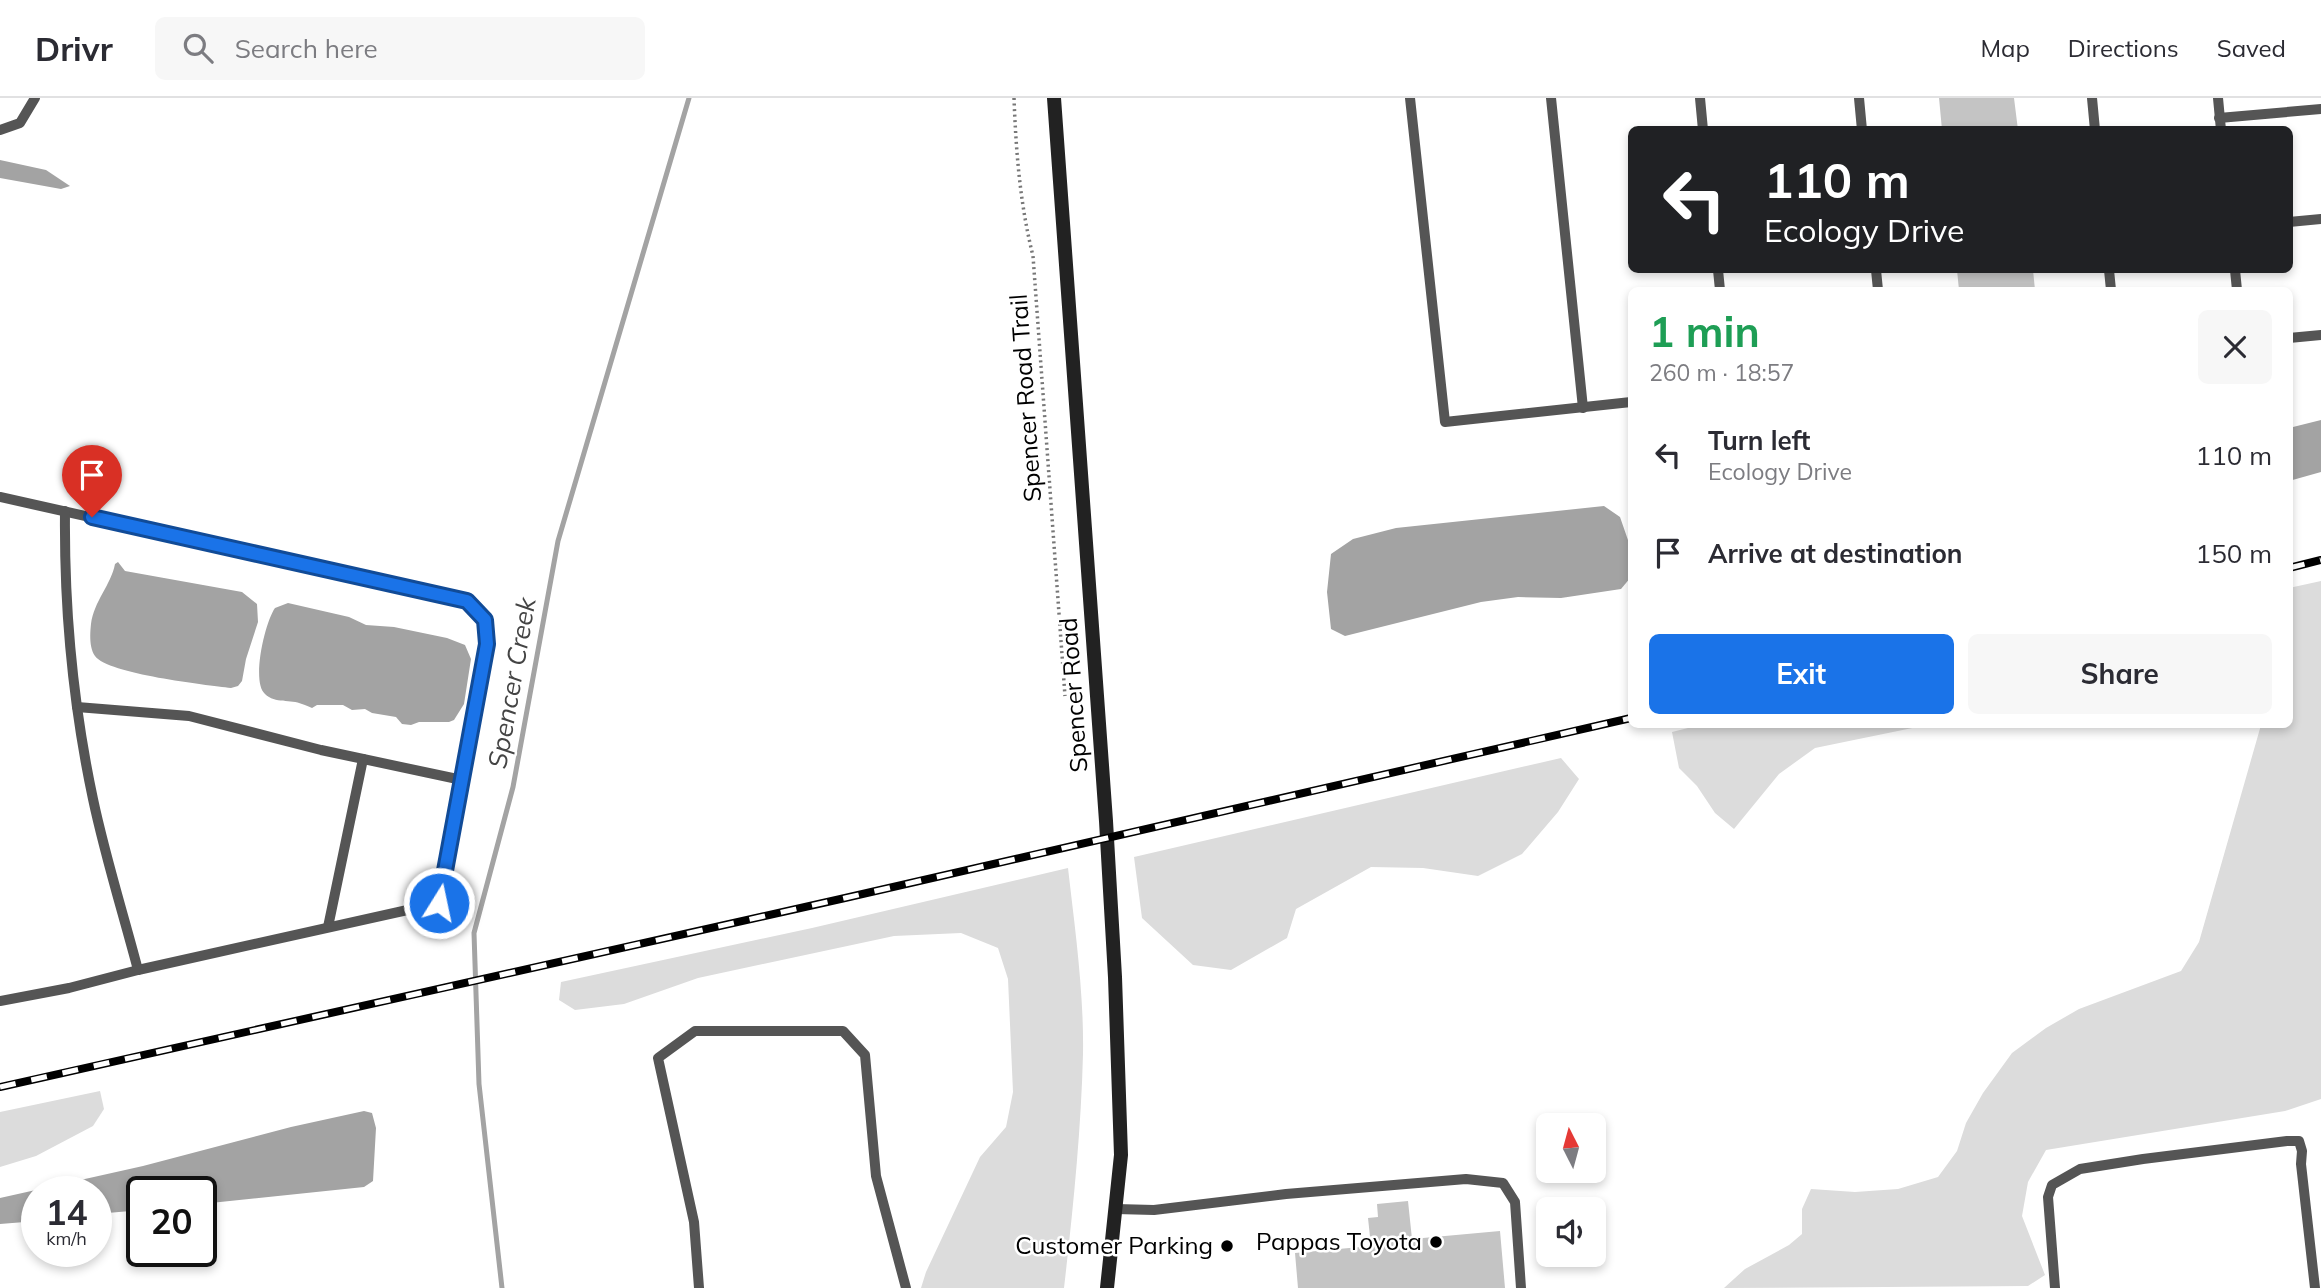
<!DOCTYPE html>
<html lang="en">
<head>
<meta charset="utf-8">
<style>
  :root { --surface:#fff; --page:#f7f7f7; --text:#2b2b33; --muted:#7c7c81; --line:#e1e1e2; --accent:#1a73e8 }
  body { margin:0; font-family:Mulish,sans-serif; background:var(--page); color:var(--text); height:100vh; display:flex; flex-direction:column; font-size:26px; white-space:nowrap }
  * { box-sizing:border-box; margin:0 }
  p { font-size:23px; color:var(--muted) }
  .icon { flex:none; width:38px; height:38px; fill:none; stroke:currentColor; stroke-width:2; stroke-linecap:round; stroke-linejoin:round }
  .map { position:relative; flex:1; overflow:hidden }
  .drawer { position:absolute; left:1628px; top:189px; width:665px; height:441px; display:flex; flex-direction:column; background:var(--surface); border-radius:10px; box-shadow:0 4px 10px #0003 }
  .drawer>* { flex:none }
  .banner { position:absolute; left:1628px; top:28px; width:665px; height:147px; border-radius:10px; box-shadow:0 4px 10px #0003; background:#202124; color:#fff; overflow:hidden }
  .needle { width:46px; rotate:354deg }
  .buttons { position:absolute; left:1536px; top:1015px; display:grid; gap:14px }
  .buttons a { display:grid; place-items:center; width:70px; height:70px; border-radius:10px; background:var(--surface); box-shadow:0 4px 10px #0003; font-size:35px }
  .speed { position:absolute; left:21px; top:1078px; display:flex; gap:14px; font-size:35px; font-weight:700; text-align:center }
  .speed>* { display:grid; place-content:center; width:91px; height:91px; border-radius:50%; background:var(--surface); box-shadow:0 4px 10px #0003; line-height:1 }
  .speed small { font-size:18px; font-weight:400 }
  .speed .limit { border:4px solid #111; border-radius:10px; background:#fff; color:#111 }
  .pin { position:absolute; display:grid; place-items:center; width:60px; height:60px; color:#fff; margin:-72px -30px; border-radius:50% 50% 50% 0; rotate:-45deg; box-shadow:0 0 7px #0007 }
  .pin .icon { rotate:45deg }
  .me { position:absolute; width:77px; margin:-38px; rotate:10deg; stroke-linejoin:round; filter:drop-shadow(0 0 5px #0008) }
  .turn { display:flex; align-items:center; gap:24px; height:147px; padding:0 21px; font-size:32px }
  .turn .icon { width:91px; height:91px; stroke-width:2.5 }
  .turn b { display:block; font-size:49px; line-height:60px }
  .round { display:grid; place-items:center; flex:none; width:74px; height:74px; border-radius:10px; background:var(--page) }
  .overview { display:flex; align-items:center; justify-content:space-between; height:119px; padding:0 21px }
  h1 { font-size:42px; font-weight:700; line-height:52px; color:#1e9e55 }
  .primary-button { display:flex; gap:14px; margin-top:auto; padding:14px 21px }
  .primary-button a { flex:1; height:80px; border-radius:10px; background:var(--accent); color:#fff; font-size:28px; font-weight:700; line-height:80px; text-align:center }
  .primary-button a+a { background:var(--page); color:var(--text) }
  ul { padding:0; list-style:none }
  li { display:flex; align-items:center; gap:21px; height:98px; padding:0 21px }
  li div { flex:1 }
  li b { display:block; font-size:26px }
  li em { font-style:normal }
  header { display:flex; align-items:center; gap:42px; box-sizing:border-box; height:98px; padding:0 35px; background:var(--surface); border-bottom:2px solid var(--line) }
  header strong { font-size:33px }
  nav { display:flex; gap:38px; margin-inline-start:auto; font-size:24px }
  .search { width:490px; height:63px; background:var(--page); display:flex; align-items:center; gap:18px; box-sizing:border-box; padding:0 24px; border-radius:10px; color:var(--muted); font-size:26px }
  .map>svg:first-child { display:block }
  .green { fill:#dcdcdc }
  .water { fill:#a3a3a3 }
  .lines { fill:none; stroke-linecap:round; stroke-linejoin:round }
  .stream { stroke:#a3a3a3; stroke-width:5 }
  .building { fill:#c4c4c4 }
  .path { stroke:#777; stroke-width:3.5; stroke-dasharray:2 3.5; stroke-linecap:butt }
  .service { stroke:#555; stroke-width:10 }
  .secondary { stroke:#222; stroke-width:14 }
  .rail-casing { stroke:#000; stroke-width:8 }
  .rail { stroke:#fff; stroke-width:5; stroke-dasharray:16; stroke-linecap:butt }
  .route-casing { stroke:#114b97; stroke-width:18 }
  .route { stroke:#1a73e8; stroke-width:12 }
  .poi-dot { fill:#000; stroke:#fff; stroke-width:2.5 }
  .labels { text-anchor:middle; stroke-width:5; stroke-linejoin:round; paint-order:stroke }
  .street-label { font-size:24px; fill:#000; stroke:#fff }
  .poi-label { font-size:24px; fill:#000; stroke:#fff; text-anchor:end }
  .water-label { font-size:26px; font-style:italic; fill:#444; stroke:#fff }
</style>
</head>
<body>
<header>
<strong>Drivr</strong>
<div class="search"><svg class="icon" aria-label="search" viewBox="0 0 24 24"><circle cx="10" cy="10" r="6"/><path d="M15 15l6 6"/></svg>Search here</div>
<nav><a>Map</a><a>Directions</a><a>Saved</a></nav>
</header>
<div class="map">
<svg width="2321" height="1190" viewBox="0 0 2321 1190">
  <rect width="100%" height="100%" fill="#fff"/>
  <!-- green -->
  <g class="green">
    <path d="M2321,483V1001L2285,1013L2046,1052L2028,1084L2022,1118L2045,1177L2028,1188L1724,1190L1745,1171L1789,1147L1802,1136V1111L1811,1091L1855,1094L1898,1091L1938,1079L1957,1053L1966,1025L1983,995L2012,955L2046,930L2079,911L2181,873L2199,844L2261,627L2289,626V490Z"/>
    <path d="M1704,626H1927V627L1815,650L1779,676L1734,731L1715,715L1697,688L1679,670L1672,634Z"/>
    <path d="M1561,660L1579,681L1558,714L1522,756L1478,778L1423,770L1371,769L1296,811L1287,840L1231,872L1193,867L1142,820L1134,759Z"/>
    <path d="M1068,770C1075,831 1084,894 1083,956C1081,1034 1073,1112 1064,1190H921L926,1174L980,1059L1006,1029L1013,994L1008,881L998,850L961,835L894,838L698,880L624,906L575,912L559,902L561,884L812,830Z"/>
    <path d="M100,993L104,1011L93,1028L36,1058L0,1069V1014Z"/>
  </g>
  <!-- water -->
  <g class="water">
    <path d="M0,62L46,72L70,88L61,91L0,80Z"/>
    <path d="M2321,322V374L2289,383V330Z"/>
    <path d="M1604,408L1620,419L1629,445L1631,479L1621,491L1561,500L1518,499L1481,504L1345,538L1331,531L1327,494L1331,456L1353,441L1396,430Z"/>
    <path d="M118,464L125,473L242,494L257,506L258,524L246,561L242,583L238,588L231,590C206,587 108,576 95,558C89,550 90,535 91,526C94,503 111,487 115,466Z"/>
    <path d="M288,505L349,519L366,527L394,529L447,540L465,547L471,561L464,606L454,622L449,624H419L411,627L402,626L396,619L372,615L365,611L352,612L343,607H317L312,610C309,609 306,607 302,606C291,601 275,606 265,596C251,584 265,524 275,510Z"/>
    <path d="M364,1013L372,1015L376,1030L373,1083L364,1089L201,1106V1094H142V1112L96,1116V1094H37V1123L0,1126V1100L143,1068L291,1029Z"/>
  </g>
  <g class="lines">
    <!-- stream -->
    <path class="stream" d="M502,1190L479,986L474,835L513,689L558,443L689,0"/>
  </g>
  <!-- building -->
  <g class="building">
    <path d="M1939,0H2014L2018,32H1942Z"/>
    <path d="M1957,172H2033L2035,192H1959Z"/>
    <path d="M1408,1103L1412,1141L1500,1133L1505,1190H1298L1295,1155L1371,1148L1368,1120L1378,1119L1377,1106Z"/>
  </g>
  <g class="lines">
    <!-- path -->
    <path class="path" d="M1014,0C1016,54 1020,106 1033,158L1065,598"/>
    <!-- service -->
    <g class="service">
      <path d="M1410,0L1445,324L1631,304"/>
      <path d="M1551,0L1583,310"/>
      <path d="M1700,0L1703,32"/>
      <path d="M1859,0L1862,32"/>
      <path d="M2092,0L2095,32"/>
      <path d="M2218,0L2221,32"/>
      <path d="M2219,20L2321,11"/>
      <path d="M0,32L20,25L35,0"/>
      <path d="M2289,124L2321,121"/>
      <path d="M1718,172L1720,192"/>
      <path d="M1876,172L1878,192"/>
      <path d="M2109,172L2111,192"/>
      <path d="M2235,172L2237,192"/>
      <path d="M2289,240L2321,237"/>
      <path d="M0,399L467,503L485,522L487,546L437,820"/>
      <path d="M65,413C64,509 73,607 93,701C105,758 123,815 138,872"/>
      <path d="M77,609L189,618L321,652L462,682"/>
      <path d="M328,829L363,661"/>
      <path d="M0,903L69,890L138,872L439,805"/>
      <path d="M1116,1111L1154,1112L1286,1096L1466,1081L1503,1085L1515,1104L1521,1190"/>
      <path d="M699,1190L694,1124L658,960L695,933H843L865,957L876,1078L906,1190"/>
      <path d="M2055,1190L2048,1099L2052,1087L2080,1071L2143,1061L2287,1043H2299L2302,1053L2301,1066L2315,1190"/>
    </g>
    <!-- secondary -->
    <path class="secondary" d="M1054,0L1106,723L1115,879L1121,1057L1107,1190"/>
    <!-- rail casing -->
    <g class="rail-casing">
      <g id="rail">
        <path d="M2289,470L2321,462"/>
        <path d="M0,989L845,800L1631,620"/>
      </g>
    </g>
    <!-- rail -->
    <use href="#rail" class="rail"/>
  </g>
  <g class="lines">
    <!-- route casing -->
    <g class="route-casing">
      <path id="route" d="M92,419L467,503L485,522L487,546L439,805"/>
    </g>
    <!-- route -->
    <use href="#route" class="route"/>
  </g>
  <!-- markers -->
  <g class="poi-dot">
    <circle cx="1436" cy="1144" r="7"/>
    <circle cx="1227" cy="1148" r="7"/>
  </g>
  <g class="labels">
    <!-- street labels -->
    <g class="street-label">
      <text transform="translate(1026 300) rotate(-94)" y="8">Spencer Road Trail</text>
      <text transform="translate(1074 597) rotate(-94)" y="8">Spencer Road</text>
    </g>
    <!-- poi labels -->
    <g class="poi-label">
      <text x="1422" y="1152">Pappas Toyota</text>
      <text x="1213" y="1156">Customer Parking</text>
    </g>
    <!-- water labels -->
    <g class="water-label">
      <text transform="translate(512 585) rotate(-80)" y="9">Spencer Creek</text>
    </g>
  </g>
</svg>
<div class="buttons">
<a><svg class="needle" viewBox="-14 -14 28 28"><path d="M0-13l5 13h-10z" fill="#e53935"/><path d="M0 13l5-13h-10z" fill="#7c7c81"/></svg></a>
<a><svg class="icon" aria-label="sound" viewBox="0 0 24 24"><path d="M4 9h4l5-4v14l-5-4H4zM17 9q2 3 0 6"/></svg></a>
</div>
<div class="speed"><div>14<small>km/h</small></div><div class="limit">20</div></div>
<div class="pin" style="left:92px;top:419px;background:#d93025"><svg class="icon" aria-label="arrive" viewBox="0 0 24 24"><path d="M6 21V4h12l-3 4 3 4H6"/></svg></div>
<svg class="me" style="left:439px;top:805px" viewBox="-20 -20 40 40"><circle r="17" fill="#1a73e8" stroke="#fff" stroke-width="3"/><path d="M0-11L8 9 0 5-8 9z" fill="#fff"/></svg>
<div class="banner">
<div class="turn"><svg class="icon" aria-label="left" viewBox="0 0 24 24"><path d="M17 20v-9H6M10 6l-5 5 5 5"/></svg><div><b>110 m</b>Ecology Drive</div></div>
</div>
<section class="drawer">
<div class="overview"><div><h1>1 min</h1><p>260 m · 18:57</p></div><a class="round"><svg class="icon" aria-label="close" viewBox="0 0 24 24"><path d="M6 6l12 12M18 6L6 18"/></svg></a></div>
<ul>
<li><svg class="icon" aria-label="left" viewBox="0 0 24 24"><path d="M17 20v-9H6M10 6l-5 5 5 5"/></svg><div><b>Turn left</b><p>Ecology Drive</p></div><em>110 m</em></li>
<li><svg class="icon" aria-label="arrive" viewBox="0 0 24 24"><path d="M6 21V4h12l-3 4 3 4H6"/></svg><div><b>Arrive at destination</b></div><em>150 m</em></li>
</ul>
<div class="primary-button"><a>Exit</a><a>Share</a></div>
</section>
</div>
</body>
</html>
